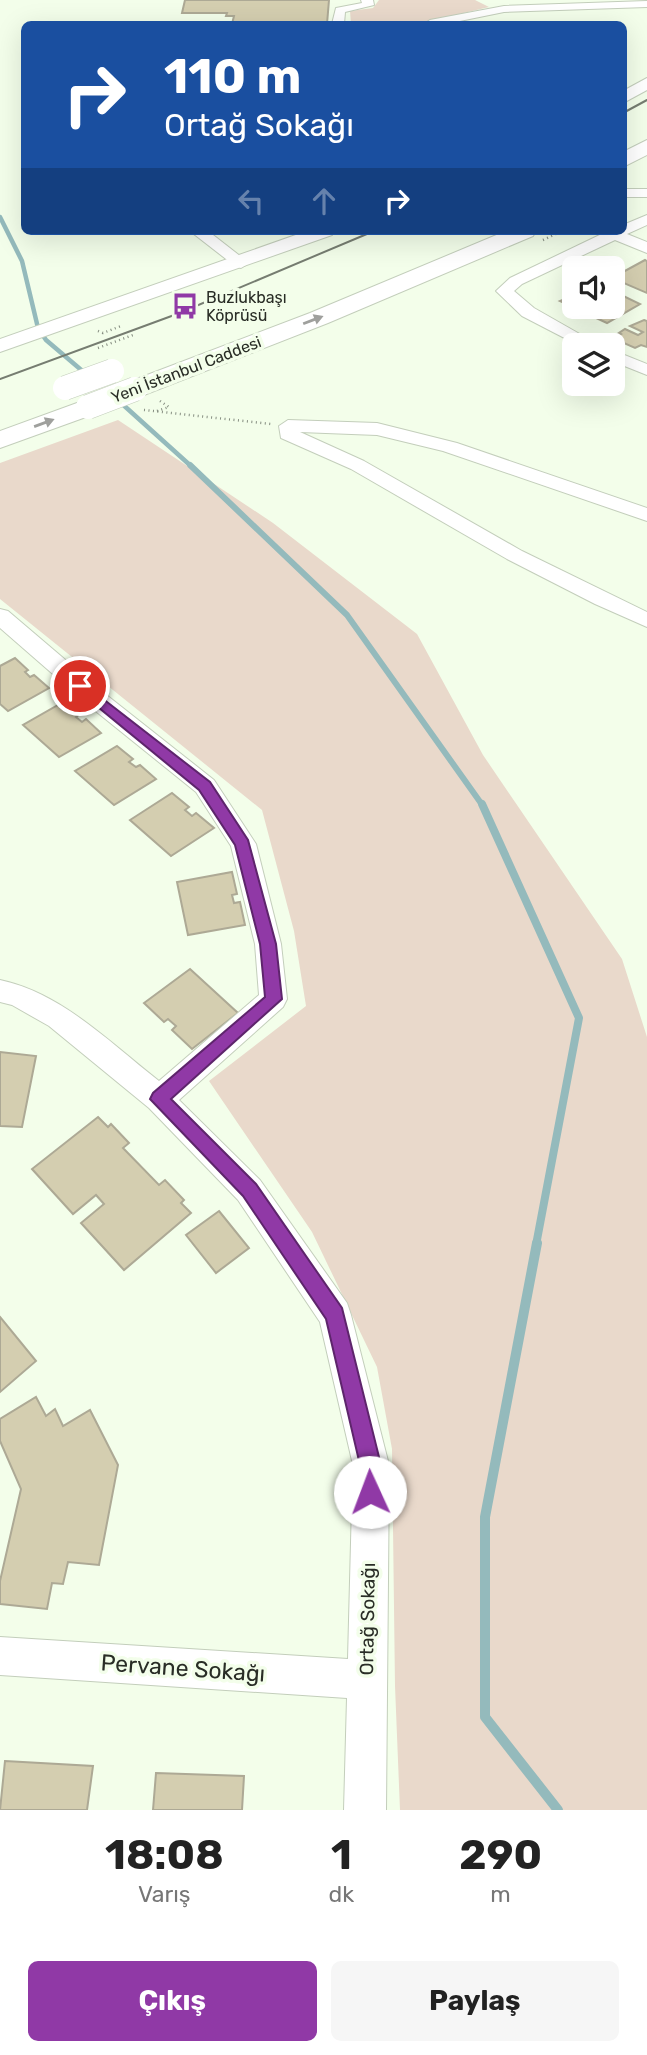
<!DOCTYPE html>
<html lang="tr">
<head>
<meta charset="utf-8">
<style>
  :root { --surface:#fff; --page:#f6f6f6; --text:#222; --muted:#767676; --accent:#9039a6 }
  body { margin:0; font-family:Rubik,sans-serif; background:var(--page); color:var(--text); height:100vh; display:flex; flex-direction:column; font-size:26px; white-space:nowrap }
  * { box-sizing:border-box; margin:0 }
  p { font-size:23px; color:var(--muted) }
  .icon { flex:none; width:38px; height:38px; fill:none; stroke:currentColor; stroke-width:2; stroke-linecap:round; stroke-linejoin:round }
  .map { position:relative; height:1810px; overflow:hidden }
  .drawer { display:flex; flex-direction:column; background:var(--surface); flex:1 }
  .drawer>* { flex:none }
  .top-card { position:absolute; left:21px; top:21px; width:606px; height:214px; border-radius:10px; box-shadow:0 7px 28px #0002; background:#1a4fa0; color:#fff; overflow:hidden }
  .tools { position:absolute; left:562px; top:256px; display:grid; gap:14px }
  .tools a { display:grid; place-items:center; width:63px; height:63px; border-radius:10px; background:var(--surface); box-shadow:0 7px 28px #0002; font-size:35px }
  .pin { position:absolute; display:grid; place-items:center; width:60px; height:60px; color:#fff; margin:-30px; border:4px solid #fff; border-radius:50%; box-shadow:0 2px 7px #0007 }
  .me { position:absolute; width:77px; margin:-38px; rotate:358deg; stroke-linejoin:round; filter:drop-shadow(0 0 5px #0008) }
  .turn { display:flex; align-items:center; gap:24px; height:147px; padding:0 28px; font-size:32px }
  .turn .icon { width:91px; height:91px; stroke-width:2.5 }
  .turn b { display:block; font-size:49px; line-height:60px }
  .lanes { display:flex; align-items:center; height:66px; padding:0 28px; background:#0003; justify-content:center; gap:35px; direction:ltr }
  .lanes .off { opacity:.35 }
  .eta { display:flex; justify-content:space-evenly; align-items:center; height:119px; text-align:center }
  .eta b { font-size:42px; font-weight:700; line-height:49px }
  .cta { display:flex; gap:14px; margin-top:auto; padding:14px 28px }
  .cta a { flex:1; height:80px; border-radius:10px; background:var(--accent); color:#fff; font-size:28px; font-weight:700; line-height:80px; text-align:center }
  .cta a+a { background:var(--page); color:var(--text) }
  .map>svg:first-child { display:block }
  .green { fill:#e9d9cb }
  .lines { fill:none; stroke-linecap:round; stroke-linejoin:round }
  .stream-far3 { stroke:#94babc; stroke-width:4.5 }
  .stream-far2 { stroke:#94babc; stroke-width:6 }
  .stream-far1 { stroke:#94babc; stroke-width:8 }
  .stream { stroke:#94babc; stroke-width:10 }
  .building { fill:#d4ceb0; stroke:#ada995; stroke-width:2 }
  .minor-casing { stroke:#c3cebb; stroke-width:2 }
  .tertiary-casing { stroke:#c3cebb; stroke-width:2 }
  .trunk-casing { stroke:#c3cebb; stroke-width:2 }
  .path { stroke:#858d80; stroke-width:2.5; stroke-dasharray:1 3.5; stroke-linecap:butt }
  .minor { fill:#fff; fill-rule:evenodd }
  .tertiary { fill:#fff; fill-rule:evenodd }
  .trunk { fill:#fff; fill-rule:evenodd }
  .tram { stroke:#767d71; stroke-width:2 }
  .trunk-bridge-casing { stroke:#c3cebb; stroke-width:25; stroke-linecap:butt }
  .trunk-bridge { stroke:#fff; stroke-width:24 }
  .oneway { fill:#9fa09d }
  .route { fill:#9039a6; stroke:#5e256c; stroke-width:2 }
  .labels { text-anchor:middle; stroke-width:7; stroke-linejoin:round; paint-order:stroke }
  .far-poi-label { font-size:16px; fill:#292d26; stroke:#f3feea; text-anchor:start }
  .far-street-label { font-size:16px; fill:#292d26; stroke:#f3feea }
  .street-label { font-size:19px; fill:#292d26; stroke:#f3feea }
  .near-street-label { font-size:23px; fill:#292d26; stroke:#f3feea }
</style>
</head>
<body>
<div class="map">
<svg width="647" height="1810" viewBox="0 0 647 1810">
  <rect width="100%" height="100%" fill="#f3feea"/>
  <!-- green -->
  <g class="green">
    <path d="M379,0H475L489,7L417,24H351L350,11L373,8Z"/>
    <path d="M118,420L273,523L417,634L483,755L622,959L647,1037V1810H400L395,1686L392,1449L377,1367L312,1232L209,1081L306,1006L294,931L262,810L0,599V463Z"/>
  </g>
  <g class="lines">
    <!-- stream-far3 -->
    <g class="stream-far3">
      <path d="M0,217L22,261L38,328L46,340L86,374"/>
      <path d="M120,402L192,467"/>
    </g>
    <!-- stream-far2 -->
    <path class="stream-far2" d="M190,465L347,615L483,806"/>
    <!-- stream-far1 -->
    <path class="stream-far1" d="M482,804L579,1018L536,1245"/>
    <!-- stream -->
    <path class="stream" d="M537,1243L485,1517V1717L558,1810"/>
  </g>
  <!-- building -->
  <g class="building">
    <path d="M185,0H329L327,24H232L234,16H226L227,13H182Z"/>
    <path d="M645,260L647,261V293L612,278Z"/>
    <path d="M613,291L640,304L607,323L560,301L574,295V306H612Z"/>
    <path d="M644,320L647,321V347L641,345L635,348L617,340L619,338L616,337L621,334L619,333L625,329L638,335L643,332L630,326Z"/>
    <path d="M15,658L28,670L25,672L30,677L34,675L49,688L8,711L0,704V666Z"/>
    <path d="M65,701L80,714L76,717L82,722L86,719L101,733L59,757L23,725Z"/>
    <path d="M117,746L133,759L129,762L136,767L140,765L156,779L114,805L75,771Z"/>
    <path d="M172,793L189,807L185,810L192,816L196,813L214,828L171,856L130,820Z"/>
    <path d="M232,872L237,894L232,895L234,903L240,902L245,925L188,935L177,882Z"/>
    <path d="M190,969L238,1013L192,1049L172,1030L176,1026L168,1019L164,1022L144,1003Z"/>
    <path d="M0,1052L36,1056L22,1127L0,1126Z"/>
    <path d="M98,1117L108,1127L111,1124L129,1143L123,1148L159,1185L165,1180L184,1200L181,1203L191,1213L124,1270L81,1223L104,1204L96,1195L73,1214L32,1169Z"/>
    <path d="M219,1211L249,1248L216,1273L186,1235Z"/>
    <path d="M0,1317L36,1361L0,1392Z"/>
    <path d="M36,1397L46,1416L55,1409L63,1426L90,1410L118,1465L99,1565L68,1562L63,1584L52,1583L47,1609L0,1604V1581L21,1489L0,1441V1419Z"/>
    <path d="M5,1761L93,1766L87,1810H0Z"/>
    <path d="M156,1773L244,1776L242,1810H153Z"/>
  </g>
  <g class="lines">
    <!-- minor casing -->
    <g class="minor-casing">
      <g id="minor">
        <path d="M361,0H373L374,5L345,12L344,24H332L336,8L362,3Z"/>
        <path d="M647,1V7L504,12L445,24H424L430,20L504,6Z"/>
        <rect x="623" y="189" width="24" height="8"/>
        <path d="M647,215V225L627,234L647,242V253L615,240L522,284L514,291L534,308L599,345H578L522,316L496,291L510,278L608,231H623V225Z"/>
        <path d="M190,231H208L249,263L241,268L235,266Z"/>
        <path d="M612,350L647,364V375L612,361Z"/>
        <path d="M288,420L377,423L457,443L647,508V521L443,451L377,435L300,432L364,461L522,551L647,612V627L595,604L507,559L351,469L281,438L279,426Z"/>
        <path d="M0,609L8,611L109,697L214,780L256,844L281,944L287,999L283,1007L179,1100L260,1180L347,1303L351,1315L389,1465L386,1810H344L347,1698L0,1675V1637L348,1659L353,1465L320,1322L238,1200L149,1108L49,1026L12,1005L0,1002V980C62,993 110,1043 159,1081L259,995L255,944L231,846L196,792L93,709L0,628Z"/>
      </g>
    </g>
    <!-- tertiary casing -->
    <g class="tertiary-casing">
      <g id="tertiary">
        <path d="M647,78V90L623,103V91Z"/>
        <path d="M307,231H335L332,235L0,352V339Z"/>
      </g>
    </g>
    <!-- trunk casing -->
    <g class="trunk-casing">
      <g id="trunk">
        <path d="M647,140V155L623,167V152Z"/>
        <path d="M506,231H536L533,236L328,323L144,395L135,397L126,395L122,389L126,383L310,313Z"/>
        <path d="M88,399L97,401L101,407L97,413L0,448V431Z"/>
      </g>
    </g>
    <!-- path -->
    <g class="path">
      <path d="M543,240L562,231"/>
      <path d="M98,331L103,333L121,326"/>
      <path d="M98,348L133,335"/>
      <path d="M144,410L271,424"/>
      <path d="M157,411L169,407L160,401"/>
    </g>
    <!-- minor -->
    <use href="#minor" class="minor"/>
    <!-- tertiary -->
    <use href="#tertiary" class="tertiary"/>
    <!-- trunk -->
    <use href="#trunk" class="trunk"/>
    <!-- tram -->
    <g class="tram">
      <path d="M623,113L647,100"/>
      <path d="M0,379L177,314L374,231"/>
    </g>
    <!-- trunk-bridge casing -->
    <g class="trunk-bridge-casing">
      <g id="trunk-bridge">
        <path d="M65,388L112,371"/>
        <path d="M88,407L135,389"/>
      </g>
    </g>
    <!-- trunk-bridge -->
    <use href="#trunk-bridge" class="trunk-bridge"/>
  </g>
  <!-- one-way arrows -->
  <defs><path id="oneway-solid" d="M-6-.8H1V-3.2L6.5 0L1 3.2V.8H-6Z" transform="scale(1.75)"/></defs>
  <g class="oneway">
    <use href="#oneway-solid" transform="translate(313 320) rotate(-21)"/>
    <use href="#oneway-solid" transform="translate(44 423) rotate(-20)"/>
  </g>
  <!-- route -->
  <path class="route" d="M80,681L210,782L248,840L276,944L282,999L171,1099L256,1184L342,1308L381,1465V1492L378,1500L370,1503L362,1500L359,1492L360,1465L326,1319L243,1196L150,1099L153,1093L265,997L260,944L235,845L199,790L76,689L74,686Z"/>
  <!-- icons -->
  <defs>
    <g id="bus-bare" transform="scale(2.1)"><path d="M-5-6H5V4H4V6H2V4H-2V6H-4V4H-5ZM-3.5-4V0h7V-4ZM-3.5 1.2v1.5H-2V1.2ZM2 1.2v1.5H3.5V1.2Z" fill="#9039a6" stroke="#f3feea" stroke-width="2.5" paint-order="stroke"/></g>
  </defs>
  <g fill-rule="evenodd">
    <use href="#bus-bare" x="185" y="306"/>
  </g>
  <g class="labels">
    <!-- far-poi labels -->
    <g class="far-poi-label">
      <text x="206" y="303">Buzlukbaşı<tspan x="206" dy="18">Köprüsü</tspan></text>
    </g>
    <!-- far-street labels -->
    <g class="far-street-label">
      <text transform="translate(186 369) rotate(-21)" y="6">Yeni İstanbul Caddesi</text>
    </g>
    <!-- street labels -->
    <g class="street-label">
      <text transform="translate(367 1619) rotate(-89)" y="7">Ortağ Sokağı</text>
    </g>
    <!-- near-street labels -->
    <g class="near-street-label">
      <text transform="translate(183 1668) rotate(4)" y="8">Pervane Sokağı</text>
    </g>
  </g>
</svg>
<div class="tools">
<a><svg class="icon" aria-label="sound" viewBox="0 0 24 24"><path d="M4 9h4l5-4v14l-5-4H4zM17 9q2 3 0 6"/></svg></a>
<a><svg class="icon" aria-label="layers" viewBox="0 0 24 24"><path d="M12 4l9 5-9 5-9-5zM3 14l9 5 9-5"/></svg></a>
</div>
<div class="pin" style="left:80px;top:686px;background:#d93025"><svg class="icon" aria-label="arrive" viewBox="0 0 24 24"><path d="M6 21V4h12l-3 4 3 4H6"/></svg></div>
<svg class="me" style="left:370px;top:1492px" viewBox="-20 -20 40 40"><circle r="19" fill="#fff"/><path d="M0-13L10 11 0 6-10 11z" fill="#9039a6"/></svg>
<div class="top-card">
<div class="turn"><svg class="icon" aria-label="right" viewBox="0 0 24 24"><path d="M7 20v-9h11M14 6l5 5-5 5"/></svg><div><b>110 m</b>Ortağ Sokağı</div></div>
<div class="lanes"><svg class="icon off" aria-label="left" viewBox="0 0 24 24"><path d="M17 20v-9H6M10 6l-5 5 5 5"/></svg><svg class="icon off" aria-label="ahead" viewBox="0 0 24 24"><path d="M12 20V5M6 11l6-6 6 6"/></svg><svg class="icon" aria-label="right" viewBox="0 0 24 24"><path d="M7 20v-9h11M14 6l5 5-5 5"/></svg></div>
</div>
</div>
<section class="drawer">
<div class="eta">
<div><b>18:08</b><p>Varış</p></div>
<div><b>1</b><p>dk</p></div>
<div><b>290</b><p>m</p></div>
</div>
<div class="cta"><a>Çıkış</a><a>Paylaş</a></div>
</section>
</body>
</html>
